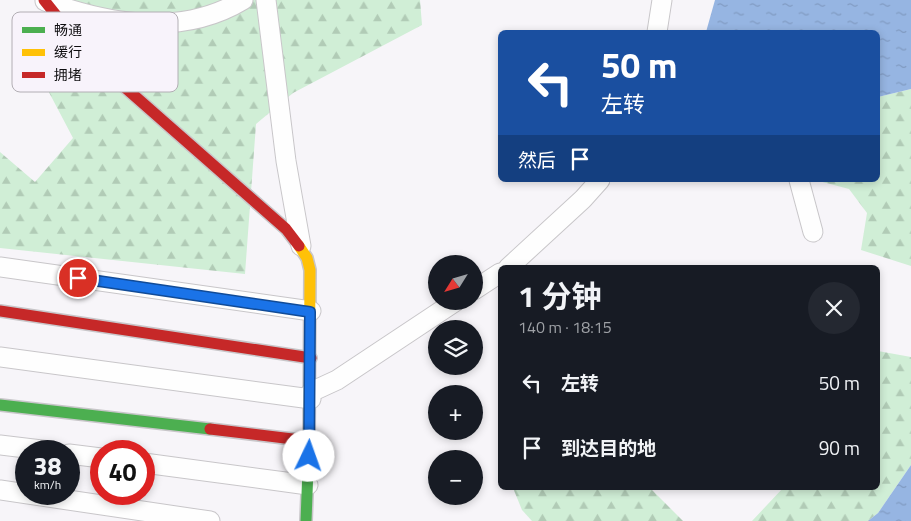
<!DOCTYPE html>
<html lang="zh">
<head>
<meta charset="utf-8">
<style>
  :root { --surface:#171b24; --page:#242831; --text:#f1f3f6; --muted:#9ea1a6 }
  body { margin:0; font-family:"Titillium Web","Noto Sans SC",sans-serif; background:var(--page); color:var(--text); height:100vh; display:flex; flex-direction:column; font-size:19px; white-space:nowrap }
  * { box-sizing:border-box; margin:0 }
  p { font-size:16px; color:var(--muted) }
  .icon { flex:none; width:28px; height:28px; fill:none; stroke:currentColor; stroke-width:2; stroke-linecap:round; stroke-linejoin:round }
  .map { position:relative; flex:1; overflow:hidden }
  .details { position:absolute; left:498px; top:265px; width:382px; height:225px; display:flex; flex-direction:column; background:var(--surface); border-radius:8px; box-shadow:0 2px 8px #0003 }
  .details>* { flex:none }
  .hud { position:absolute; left:498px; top:30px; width:382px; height:152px; border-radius:8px; box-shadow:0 2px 8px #0003; background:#1a4fa0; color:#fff; overflow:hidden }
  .needle { width:32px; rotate:233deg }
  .tools { position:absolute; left:428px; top:255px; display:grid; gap:10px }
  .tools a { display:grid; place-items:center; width:55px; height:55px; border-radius:50%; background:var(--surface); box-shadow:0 2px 8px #0003; font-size:25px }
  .speed { position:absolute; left:15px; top:440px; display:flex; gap:10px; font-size:25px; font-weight:700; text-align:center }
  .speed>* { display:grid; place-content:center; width:65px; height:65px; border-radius:50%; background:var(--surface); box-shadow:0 2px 8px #0003; line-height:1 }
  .speed small { font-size:12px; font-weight:400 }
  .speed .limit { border:8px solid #d22; background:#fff; color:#111 }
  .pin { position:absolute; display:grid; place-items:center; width:42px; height:42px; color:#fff; margin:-21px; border:2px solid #fff; border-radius:50%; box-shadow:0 1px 5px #0007 }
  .me { position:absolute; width:55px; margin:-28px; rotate:3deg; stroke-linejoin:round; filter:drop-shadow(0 0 4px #0008) }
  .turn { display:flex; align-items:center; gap:18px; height:105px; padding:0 20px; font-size:22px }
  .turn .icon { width:65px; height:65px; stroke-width:2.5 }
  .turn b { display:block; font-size:35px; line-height:42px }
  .then { display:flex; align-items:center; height:48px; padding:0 20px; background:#0003; gap:10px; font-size:19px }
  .round { display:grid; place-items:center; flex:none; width:52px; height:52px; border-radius:26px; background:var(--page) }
  .head { display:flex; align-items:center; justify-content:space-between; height:85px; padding:0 20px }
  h1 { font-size:30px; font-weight:700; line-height:38px }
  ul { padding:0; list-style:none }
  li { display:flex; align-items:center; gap:15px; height:65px; padding:0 20px }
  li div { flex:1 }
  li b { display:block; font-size:19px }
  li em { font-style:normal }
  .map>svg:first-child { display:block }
  .forest { fill:url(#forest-firs) }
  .water { fill:url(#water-ripples) }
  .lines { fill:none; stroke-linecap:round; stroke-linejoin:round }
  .street-casing { stroke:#c8c6c9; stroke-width:21 }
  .fast-casing { stroke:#c8c6c9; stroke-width:14 }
  .slow-casing { stroke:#c8c6c9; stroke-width:14 }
  .jam-casing { stroke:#c8c6c9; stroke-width:14 }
  .street { stroke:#fefefe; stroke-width:19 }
  .fast { stroke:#4caf50; stroke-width:11 }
  .slow { stroke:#ffc107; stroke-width:11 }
  .jam { stroke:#c62828; stroke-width:11 }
  .route-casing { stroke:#114b97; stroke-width:12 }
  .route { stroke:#1a73e8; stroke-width:9 }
  .key { fill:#f8f3fb; stroke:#b2aeb4; stroke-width:1 }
  .key-label { font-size:14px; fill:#0e0d0f }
</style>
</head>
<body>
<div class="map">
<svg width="911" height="521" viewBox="0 0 911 521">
  <defs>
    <pattern id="forest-firs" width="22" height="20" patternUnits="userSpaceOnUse" patternTransform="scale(1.25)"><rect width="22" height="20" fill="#d0eed6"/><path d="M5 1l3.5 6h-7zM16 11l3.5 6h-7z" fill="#b1cbb6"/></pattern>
    <pattern id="water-ripples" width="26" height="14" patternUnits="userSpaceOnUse" patternTransform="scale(1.25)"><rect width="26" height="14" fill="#96b5e2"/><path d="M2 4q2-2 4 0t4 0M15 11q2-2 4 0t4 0" fill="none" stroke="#809ac1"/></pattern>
  </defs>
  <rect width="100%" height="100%" fill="#f7f5f9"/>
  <!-- forest -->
  <g class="forest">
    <path d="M63,0H420L422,25L293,93L256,124L245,274L0,248V152L35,182L73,138L42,79L64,70L86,31Z"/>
    <path d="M911,89V266L861,250L867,213L849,189L815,180H878V97Z"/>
    <path d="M878,351L911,357V465L878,513L868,521H752L783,488H878Z"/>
    <path d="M513,488H650L683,521H532L522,510Z"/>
  </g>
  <!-- water -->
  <g class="water">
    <path d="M715,0H911V89L878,97V32H706Z"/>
    <path d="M911,465V521H868L878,513Z"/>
  </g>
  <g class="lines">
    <!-- street casing -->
    <g class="street-casing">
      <g id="street">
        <path d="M266,0L286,161L301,246"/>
        <path d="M45,1C107,24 182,37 243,0"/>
        <path d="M657,32L662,0"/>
        <path d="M799,180L813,232"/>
        <path d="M0,267L311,311"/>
        <path d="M508,268L583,199L600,180"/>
        <path d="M474,290L500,273"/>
        <path d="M0,357L311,399"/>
        <path d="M311,392L337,380L456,301"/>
        <path d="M0,445L50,451"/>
        <path d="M69,454L101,458"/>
        <path d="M144,463L308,485"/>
        <path d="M0,490L210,521"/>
      </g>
    </g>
    <!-- fast casing -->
    <g class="fast-casing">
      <g id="fast">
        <path d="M0,405L210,429"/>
        <path d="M306,521L309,442"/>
      </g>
    </g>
    <!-- slow casing -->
    <g class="slow-casing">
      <path id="slow" d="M299,246L307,258L310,270L309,442"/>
    </g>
    <!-- jam casing -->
    <g class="jam-casing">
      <g id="jam">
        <path d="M44,0L87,54L286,229L299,246"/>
        <path d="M0,311L311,358"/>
        <path d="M210,429L309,441"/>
      </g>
    </g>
    <!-- street -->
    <use href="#street" class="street"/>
    <!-- fast -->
    <use href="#fast" class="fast"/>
    <!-- slow -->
    <use href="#slow" class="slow"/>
    <!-- jam -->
    <use href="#jam" class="jam"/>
  </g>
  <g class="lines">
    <!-- route casing -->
    <g class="route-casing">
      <path id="route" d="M78,278L310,312L309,456"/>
    </g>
    <!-- route -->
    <use href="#route" class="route"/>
  </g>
  <!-- legend -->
  <rect x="12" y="12" width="166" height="80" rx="8" class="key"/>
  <rect x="22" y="27" width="23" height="6" fill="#4caf50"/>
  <rect x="22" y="49" width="23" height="7" fill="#ffc107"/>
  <rect x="22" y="72" width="23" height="6" fill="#c62828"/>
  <g class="key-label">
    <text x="54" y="35">畅通</text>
    <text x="54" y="57">缓行</text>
    <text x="54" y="80">拥堵</text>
  </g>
</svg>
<div class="tools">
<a><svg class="needle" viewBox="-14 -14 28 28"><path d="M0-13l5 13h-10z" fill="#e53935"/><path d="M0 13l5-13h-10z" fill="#9ea1a6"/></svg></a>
<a><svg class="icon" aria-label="layers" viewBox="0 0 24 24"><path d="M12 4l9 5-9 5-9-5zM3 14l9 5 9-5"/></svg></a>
<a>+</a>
<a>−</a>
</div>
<div class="speed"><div>38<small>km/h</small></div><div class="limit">40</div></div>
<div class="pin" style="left:78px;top:278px;background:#d93025"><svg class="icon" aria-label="arrive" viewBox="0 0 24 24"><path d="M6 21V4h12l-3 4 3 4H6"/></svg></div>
<svg class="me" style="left:309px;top:456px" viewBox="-20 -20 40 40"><circle r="19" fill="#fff"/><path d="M0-13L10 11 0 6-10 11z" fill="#1a73e8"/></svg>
<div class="hud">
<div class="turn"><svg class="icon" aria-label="left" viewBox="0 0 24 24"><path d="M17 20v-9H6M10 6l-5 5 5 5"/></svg><div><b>50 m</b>左转</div></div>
<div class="then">然后<svg class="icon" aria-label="arrive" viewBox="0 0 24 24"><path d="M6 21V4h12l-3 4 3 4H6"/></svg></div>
</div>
<section class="details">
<div class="head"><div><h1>1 分钟</h1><p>140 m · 18:15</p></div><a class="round"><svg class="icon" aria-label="close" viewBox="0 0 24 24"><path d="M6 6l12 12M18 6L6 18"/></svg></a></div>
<ul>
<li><svg class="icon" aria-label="left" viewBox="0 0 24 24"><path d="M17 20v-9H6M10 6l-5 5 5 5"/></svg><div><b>左转</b></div><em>50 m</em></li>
<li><svg class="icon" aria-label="arrive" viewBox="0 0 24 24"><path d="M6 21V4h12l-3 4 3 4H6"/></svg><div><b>到达目的地</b></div><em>90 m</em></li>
</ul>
</section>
</div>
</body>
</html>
